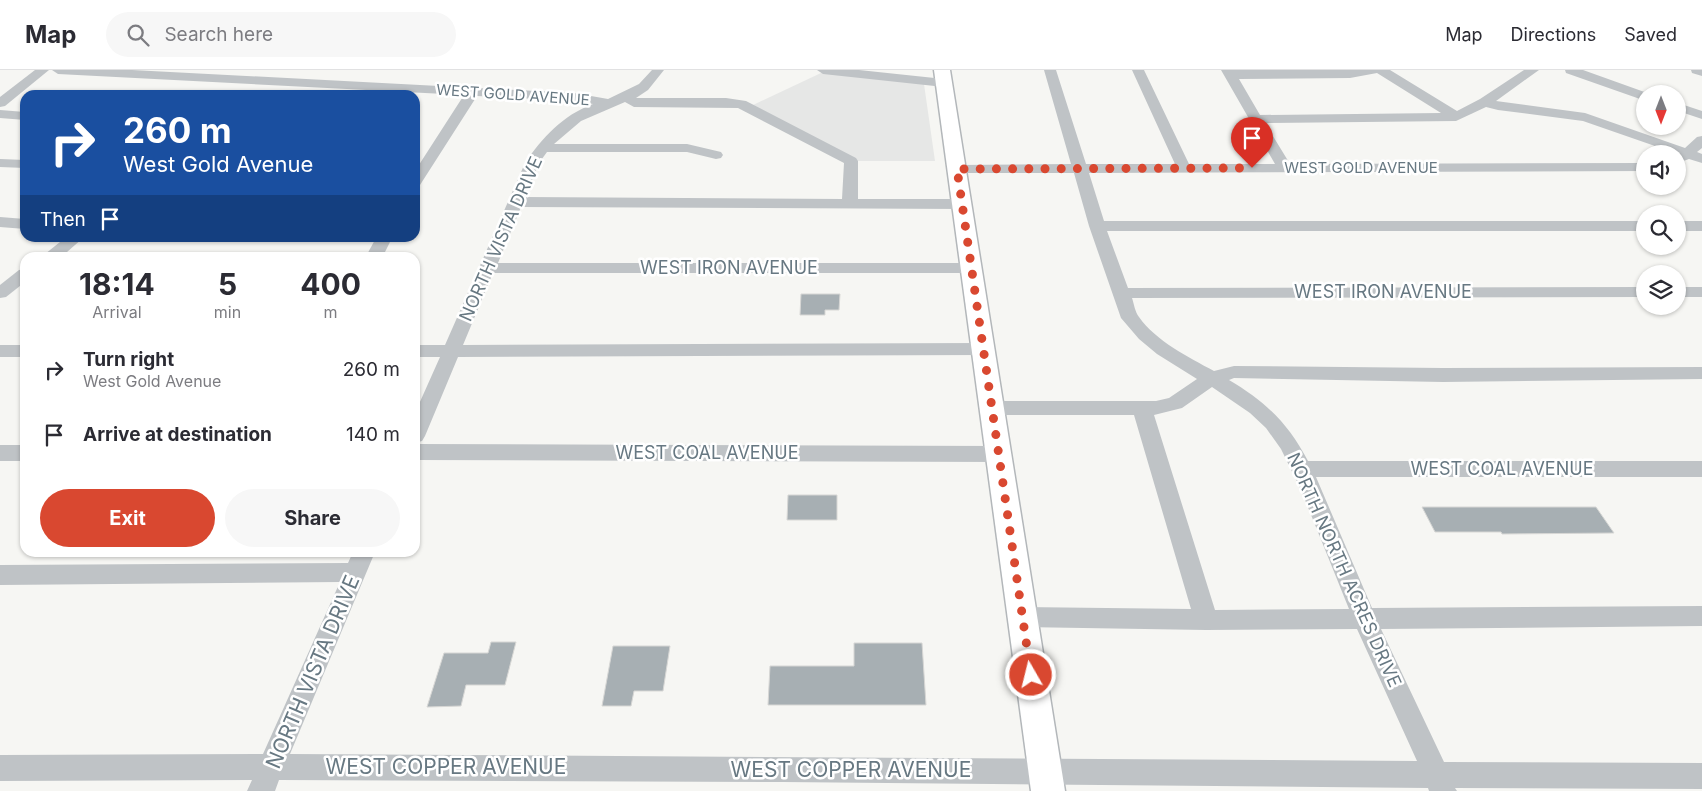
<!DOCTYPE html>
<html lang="en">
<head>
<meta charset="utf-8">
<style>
  :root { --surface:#fff; --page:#f7f7f7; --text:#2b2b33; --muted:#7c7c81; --line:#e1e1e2; --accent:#d94830 }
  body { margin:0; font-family:Inter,sans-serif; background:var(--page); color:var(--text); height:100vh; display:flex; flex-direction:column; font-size:19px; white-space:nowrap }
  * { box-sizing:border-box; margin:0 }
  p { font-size:16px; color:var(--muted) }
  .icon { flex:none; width:28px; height:28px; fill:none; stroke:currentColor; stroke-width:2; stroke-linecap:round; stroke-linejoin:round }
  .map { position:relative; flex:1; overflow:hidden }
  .side { position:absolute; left:20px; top:182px; width:400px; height:305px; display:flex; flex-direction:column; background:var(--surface); border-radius:15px; box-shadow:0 1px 4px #0004 }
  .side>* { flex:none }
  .guide { position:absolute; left:20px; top:20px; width:400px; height:152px; border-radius:15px; box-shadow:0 1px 4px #0004; background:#1a4fa0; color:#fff; overflow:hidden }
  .needle { width:32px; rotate:180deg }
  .buttons { position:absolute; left:1636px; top:15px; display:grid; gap:10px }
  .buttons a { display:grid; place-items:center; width:50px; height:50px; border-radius:50%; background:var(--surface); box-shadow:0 1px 4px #0004; font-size:25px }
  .pin { position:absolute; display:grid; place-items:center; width:42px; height:42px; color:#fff; margin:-51px -21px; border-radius:50% 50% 50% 0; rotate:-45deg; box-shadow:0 0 5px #0007 }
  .pin .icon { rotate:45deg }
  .me { position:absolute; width:55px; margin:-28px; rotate:352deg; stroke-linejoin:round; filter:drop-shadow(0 0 4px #0008) }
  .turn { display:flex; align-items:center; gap:18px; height:105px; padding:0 20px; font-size:22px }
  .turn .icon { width:65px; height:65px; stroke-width:2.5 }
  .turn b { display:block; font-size:35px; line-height:42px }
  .then { display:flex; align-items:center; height:48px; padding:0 20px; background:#0003; gap:10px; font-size:19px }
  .eta { display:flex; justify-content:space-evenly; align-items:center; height:85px; text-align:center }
  .eta b { font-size:30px; font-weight:700; line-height:35px }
  .cta { display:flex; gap:10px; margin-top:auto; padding:10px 20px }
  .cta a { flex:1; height:58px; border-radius:30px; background:var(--accent); color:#fff; font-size:20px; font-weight:700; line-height:58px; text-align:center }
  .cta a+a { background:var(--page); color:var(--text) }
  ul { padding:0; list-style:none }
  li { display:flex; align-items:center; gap:15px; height:65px; padding:0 20px }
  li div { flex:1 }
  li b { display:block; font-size:19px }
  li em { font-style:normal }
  header { display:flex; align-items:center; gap:30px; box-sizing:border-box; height:70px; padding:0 25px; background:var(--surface); border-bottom:1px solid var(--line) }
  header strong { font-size:24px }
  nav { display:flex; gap:28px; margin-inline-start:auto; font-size:18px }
  .search { width:350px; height:45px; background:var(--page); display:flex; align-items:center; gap:12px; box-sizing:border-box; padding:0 18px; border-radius:28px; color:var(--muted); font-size:19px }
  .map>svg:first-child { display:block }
  .built { fill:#e6e7e6 }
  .building { fill:#a7afb3; stroke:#d7d7d5 }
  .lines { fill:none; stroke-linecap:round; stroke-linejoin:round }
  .major-casing { stroke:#b3b7ba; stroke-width:3 }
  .minor { fill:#bfc3c6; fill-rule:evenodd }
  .major { fill:#fff; fill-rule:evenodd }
  .route { stroke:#d94830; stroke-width:9; stroke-dasharray:0 16.2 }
  .labels { text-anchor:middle; stroke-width:5; stroke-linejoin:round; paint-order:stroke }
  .far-street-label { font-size:15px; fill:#677882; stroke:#fff }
  .street-label { font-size:18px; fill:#677882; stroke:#fff }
  .near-street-label { font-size:21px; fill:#677882; stroke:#fff }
</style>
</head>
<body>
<header>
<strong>Map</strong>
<div class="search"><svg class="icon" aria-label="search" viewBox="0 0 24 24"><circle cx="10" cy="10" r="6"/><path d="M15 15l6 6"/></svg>Search here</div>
<nav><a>Map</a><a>Directions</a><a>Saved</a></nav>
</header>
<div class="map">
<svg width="1702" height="721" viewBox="0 0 1702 721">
  <rect width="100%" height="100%" fill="#f6f6f3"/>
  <!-- built -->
  <path class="built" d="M821,3L924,14L935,91H858L753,35Z"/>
  <!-- building -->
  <g class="building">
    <path d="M801,224H840L839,240H825V245H800Z"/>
    <path d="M788,425H837V450H787Z"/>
    <path d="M1422,437H1596L1614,463L1502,464L1501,462H1435Z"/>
    <path d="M491,572H516L505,615H466L461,636L427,637L444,583H488Z"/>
    <path d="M854,573H922L926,635H768L770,596H854Z"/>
    <path d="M613,576H670L663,621H634L631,636H602Z"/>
  </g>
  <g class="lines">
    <!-- major casing -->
    <g class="major-casing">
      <path id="major" d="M934,0H950L1065,721H1031Z"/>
    </g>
    <!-- minor -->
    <g class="minor">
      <path d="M35,0H49L5,36L0,37V27Z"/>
      <path d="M52,0H132L574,23L608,29L639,14L652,0H664L648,20L636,28H726L746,31L856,88L858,91V129H962L967,131L970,134L967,137L962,139L521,137L498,193H971L977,194L979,198L977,202L971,203H493L463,275L983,273L989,275L992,279L989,283L983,285L458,287L425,366L422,371L415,373V343L440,287H415V275H445L525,93C542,68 563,45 593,34L574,31L477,26L420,115L415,117V101L464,25L58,4ZM625,32L634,37L738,38L844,93L842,129L525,127L539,93L547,82H687L716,89L721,88L723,85L721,82L687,74H554L581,51Z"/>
      <path d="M817,0H859L944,9L951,13L944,17L823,4Z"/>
      <path d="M1044,0H1056L1086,94H1175L1132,0H1144L1189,94H1275L1221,0H1390L1457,41L1480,29L1524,0H1539L1496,31L1585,43L1685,78L1697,67L1702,66V78L1697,82L1702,84V93L1689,89L1678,93V84L1583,51L1498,40L1486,37L1456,51L1265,53L1290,94L1645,93V101L1089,103L1104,151H1645V161H1107L1128,218L1645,217V227L1132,228C1134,234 1135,242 1139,247C1156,271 1188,287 1214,301L1234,296L1443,298L1702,297V309L1443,312L1234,308L1229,310C1266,332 1288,353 1308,391H1702V407H1316L1372,538L1702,536V556L1381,559L1444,692L1702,693V719L1455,718L1457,721H1429L1428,718L783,712L279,710L275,721H247L252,710L0,711V685L263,684L340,512L0,515V495L348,493L353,482H375L290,684L1417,691L1357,559L1206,560L1022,557L1014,554L1010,547L1014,540L1022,537L1191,539L1134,345H992L985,343L982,338L985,333L992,331H1156L1169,328L1197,309L1157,284L1139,269L1121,248L1089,156L1074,103H957L952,102L950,99L952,96L957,95L1071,94ZM1377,3L1441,43L1260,45L1239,9L1350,8ZM1212,317L1250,343L1266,358L1281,379L1301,420L1349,539L1215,540L1154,345L1182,338Z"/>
      <path d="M1565,0H1583L1650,24H1645V30L1640,29L1566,3Z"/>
      <path d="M1691,0H1702V6L1692,3Z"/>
      <path d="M1678,33L1702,41V49L1678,41Z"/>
      <path d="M0,40L25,42V50L0,48Z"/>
      <path d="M0,89L25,90V98L0,97Z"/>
      <path d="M0,147L25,149V159L0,157Z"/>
      <rect x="1678" y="151" width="24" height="10"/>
      <path d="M65,168H83L67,182H249L255,183L257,187L40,188Z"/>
      <path d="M376,168H392L382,188H365Z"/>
      <path d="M25,199V212L6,227L0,228V215L19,200Z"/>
      <rect x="1678" y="217" width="24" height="10"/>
      <rect x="0" y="275" width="25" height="12"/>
      <path d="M415,374L999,376L1006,379L1009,384L1006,389L999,392L415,390Z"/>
      <rect x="0" y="375" width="25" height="16"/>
    </g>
    <!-- major -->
    <use href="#major" class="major"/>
  </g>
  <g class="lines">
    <!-- route -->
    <path class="route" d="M1031,605L957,99L1252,98"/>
  </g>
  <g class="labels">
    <!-- far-street labels -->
    <g class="far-street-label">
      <text transform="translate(513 25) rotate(4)" y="5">WEST GOLD AVENUE</text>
      <text x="1361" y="103">WEST GOLD AVENUE</text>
    </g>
    <!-- street labels -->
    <g class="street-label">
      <text transform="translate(501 169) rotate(-66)" y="6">NORTH VISTA DRIVE</text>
      <text x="729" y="204">WEST IRON AVENUE</text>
      <text x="1383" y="228">WEST IRON AVENUE</text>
      <text x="707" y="389">WEST COAL AVENUE</text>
      <text x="1502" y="405">WEST COAL AVENUE</text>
      <text transform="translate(1344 500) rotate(66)" y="6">NORTH NORTH ACRES DRIVE</text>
    </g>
    <!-- near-street labels -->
    <g class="near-street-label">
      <text transform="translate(313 602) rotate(-67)" y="7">NORTH VISTA DRIVE</text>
      <text x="446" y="704">WEST COPPER AVENUE</text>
      <text x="851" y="707">WEST COPPER AVENUE</text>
    </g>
  </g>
</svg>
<div class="buttons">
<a><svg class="needle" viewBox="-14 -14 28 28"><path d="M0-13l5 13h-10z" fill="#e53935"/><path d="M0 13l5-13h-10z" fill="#7c7c81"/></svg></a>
<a><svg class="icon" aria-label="sound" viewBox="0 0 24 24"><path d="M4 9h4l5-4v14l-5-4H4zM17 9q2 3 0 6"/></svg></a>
<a><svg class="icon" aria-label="search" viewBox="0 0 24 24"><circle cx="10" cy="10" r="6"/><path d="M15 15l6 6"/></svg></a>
<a><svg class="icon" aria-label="layers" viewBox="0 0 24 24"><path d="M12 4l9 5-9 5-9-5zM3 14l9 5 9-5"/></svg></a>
</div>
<div class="pin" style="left:1252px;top:98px;background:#d93025"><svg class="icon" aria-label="arrive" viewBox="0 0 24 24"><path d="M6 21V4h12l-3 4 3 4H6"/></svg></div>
<svg class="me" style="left:1031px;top:605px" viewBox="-20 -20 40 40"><circle r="17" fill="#d94830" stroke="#fff" stroke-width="3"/><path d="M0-11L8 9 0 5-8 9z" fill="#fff"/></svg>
<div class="guide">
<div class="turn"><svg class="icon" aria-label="right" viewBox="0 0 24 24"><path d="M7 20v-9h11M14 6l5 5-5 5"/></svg><div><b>260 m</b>West Gold Avenue</div></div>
<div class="then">Then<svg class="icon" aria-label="arrive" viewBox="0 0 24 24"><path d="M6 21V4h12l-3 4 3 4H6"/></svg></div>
</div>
<section class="side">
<div class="eta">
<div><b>18:14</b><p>Arrival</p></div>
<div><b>5</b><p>min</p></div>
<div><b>400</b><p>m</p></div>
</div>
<ul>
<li><svg class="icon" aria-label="right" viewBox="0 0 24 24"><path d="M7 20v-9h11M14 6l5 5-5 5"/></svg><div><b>Turn right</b><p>West Gold Avenue</p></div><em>260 m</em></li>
<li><svg class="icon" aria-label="arrive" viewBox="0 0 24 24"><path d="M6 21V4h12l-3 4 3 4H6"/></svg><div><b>Arrive at destination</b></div><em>140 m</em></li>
</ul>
<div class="cta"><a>Exit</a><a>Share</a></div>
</section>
</div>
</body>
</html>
